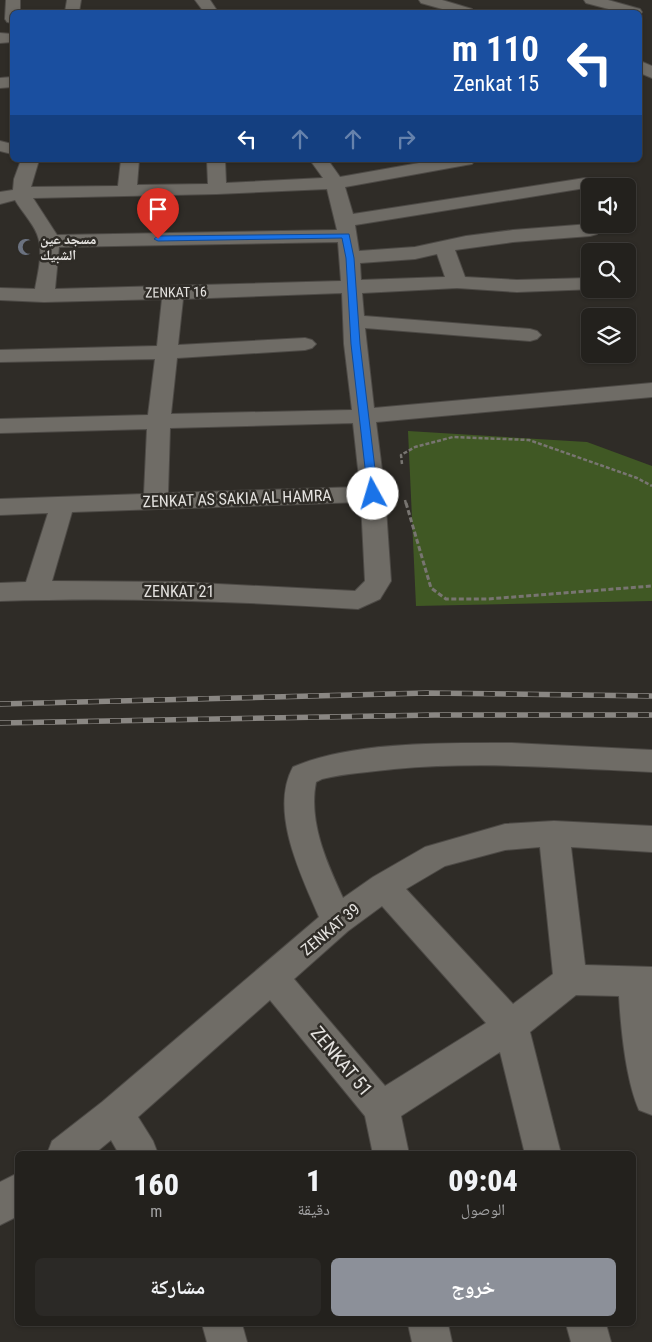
<!DOCTYPE html>
<html lang="ar">
<head>
<meta charset="utf-8">
<style>
  :root { --surface:#23211d; --page:#2b2926; --text:#f1f3f6; --muted:#a3a3a4; --line:#403e3b; --accent:#8c9099 }
  body { margin:0; font-family:"Roboto Condensed","Noto Naskh Arabic",sans-serif; background:var(--page); color:var(--text); direction:rtl; height:100vh; display:flex; flex-direction:column; font-size:19px; white-space:nowrap }
  * { box-sizing:border-box; margin:0 }
  p { font-size:16px; color:var(--muted) }
  .icon { flex:none; width:28px; height:28px; fill:none; stroke:currentColor; stroke-width:2; stroke-linecap:round; stroke-linejoin:round }
  .map { position:relative; flex:1; overflow:hidden; direction:ltr }
  .sheet { position:absolute; left:15px; top:1151px; width:621px; height:175px; display:flex; flex-direction:column; background:var(--surface); border-radius:8px; box-shadow:0 1px 4px #0004,0 0 0 1px var(--line); direction:rtl }
  .sheet>* { flex:none }
  .banner { position:absolute; left:10px; top:10px; width:632px; height:152px; border-radius:8px; box-shadow:0 1px 4px #0004,0 0 0 1px var(--line); direction:rtl; background:#1a4fa0; color:#fff; overflow:hidden }
  .fabs { position:absolute; left:581px; top:178px; display:grid; gap:10px }
  .fabs a { display:grid; place-items:center; width:55px; height:55px; border-radius:8px; background:var(--surface); box-shadow:0 1px 4px #0004,0 0 0 1px var(--line); font-size:25px }
  .pin { position:absolute; display:grid; place-items:center; width:42px; height:42px; color:#fff; margin:-51px -21px; border-radius:50% 50% 50% 0; rotate:-45deg; box-shadow:0 0 5px #0007 }
  .pin .icon { rotate:45deg }
  .me { position:absolute; width:55px; margin:-28px; rotate:354deg; stroke-linejoin:round; filter:drop-shadow(0 0 4px #0008) }
  .turn { display:flex; align-items:center; gap:18px; height:105px; padding:0 20px; font-size:22px }
  .turn .icon { width:65px; height:65px; stroke-width:2.5 }
  .turn b { display:block; font-size:35px; line-height:42px }
  .lanes { display:flex; align-items:center; height:48px; padding:0 20px; background:#0003; justify-content:center; gap:25px; direction:ltr }
  .lanes .off { opacity:.35 }
  .eta { display:flex; justify-content:space-evenly; align-items:center; height:85px; text-align:center }
  .eta b { font-size:30px; font-weight:800; line-height:35px }
  .action { display:flex; gap:10px; margin-top:auto; padding:10px 20px }
  .action a { flex:1; height:58px; border-radius:8px; background:var(--accent); color:#fff; font-size:20px; font-weight:800; line-height:58px; text-align:center }
  .action a+a { background:var(--page); color:var(--text) }
  .map>svg:first-child { display:block }
  .green { fill:#405824 }
  .lines { fill:none; stroke-linecap:round; stroke-linejoin:round }
  .street-casing { stroke:#4d4a46; stroke-width:2 }
  .path-far1 { stroke:#787571; stroke-width:2.5; stroke-dasharray:4 2; stroke-linecap:butt }
  .path { stroke:#787571; stroke-width:3; stroke-dasharray:5 2.5; stroke-linecap:butt }
  .street { fill:#6f6c66; fill-rule:evenodd }
  .rail-casing { stroke:#8a8783; stroke-width:5.5 }
  .rail { stroke:#2f2c27; stroke-width:4; stroke-dasharray:11; stroke-linecap:butt }
  .route { fill:#1a73e8; stroke:#114b97 }
  .labels { text-anchor:middle; stroke-width:5; stroke-linejoin:round; paint-order:stroke }
  .far-poi-label { font-size:14px; font-weight:bold; fill:#e4e2df; stroke:#2f2c27; text-anchor:start }
  .far-street-label { font-size:14px; fill:#e4e2df; stroke:#2f2c27 }
  .street-label { font-size:16px; fill:#e4e2df; stroke:#2f2c27 }
  .near-street-label { font-size:19px; fill:#e4e2df; stroke:#2f2c27 }
</style>
</head>
<body>
<div class="map">
<svg width="652" height="1342" viewBox="0 0 652 1342">
  <rect width="100%" height="100%" fill="#2f2c27"/>
  <!-- green -->
  <path class="green" d="M408,431L587,442L652,466V601L416,606Z"/>
  <g class="lines">
    <!-- street casing -->
    <g class="street-casing">
      <g id="street">
        <path d="M6,0H20V12H12V23L7,22L5,19Z"/>
        <path d="M67,0H81L79,12H65Z"/>
        <path d="M195,0H210L218,12H204Z"/>
        <path d="M419,0H442L472,9L474,12H453L421,3Z"/>
        <path d="M584,0H608L640,9L642,12L640,15V12H620L586,3Z"/>
        <path d="M0,33L12,34V42L0,43Z"/>
        <path d="M640,61L652,66V78L640,73Z"/>
        <path d="M12,77V87L0,88V78Z"/>
        <path d="M0,141L12,144V154L0,151Z"/>
        <path d="M21,160H39L31,187L118,186L121,160H139L137,185L208,184L207,160H225L226,183L323,178L310,160H328L340,177L436,160H475L472,164L466,165L345,187L353,214L585,178L591,179L594,183L592,186L585,188L355,225L359,251L415,247L466,236L513,230L590,224L597,226L600,230L597,234L590,236L513,242L455,250L465,277L517,280L590,278V289H595L517,292L457,288L362,293L364,316L530,329L537,331L541,335L537,339L530,341L365,328L374,408L652,383V397L376,422L385,494L391,581L380,599L358,609C239,601 120,597 0,601V583L26,582L48,513L0,515V499L144,494L147,429L0,433V419L148,415L155,359L0,362V350L157,346L162,299L44,302L0,300V288L35,289C38,272 44,251 37,234C32,222 22,212 15,200L0,204V192L13,190L14,179ZM327,189L337,230L57,235L33,198L217,194ZM338,242L341,281L55,289L59,247ZM437,254L445,277L361,280L360,263L415,259ZM342,293L344,344L352,410L171,414L177,358L305,350L312,348L316,344L312,340L305,338L178,345L183,299ZM353,423L360,487L168,493L170,428ZM361,502L365,581L355,591L179,582L52,581L72,512Z"/>
        <path d="M512,743L652,750V772C566,768 480,761 394,769C370,772 346,773 322,779L316,782C308,822 327,863 343,898L373,877L425,847L505,824L554,821L652,826V852L571,847L585,965L652,967V1115L639,1110C626,1080 621,1030 619,996L576,995L530,1032L561,1154H525L500,1052L401,1116L409,1154H373L365,1116L270,1000L138,1117L153,1141L158,1154H119L111,1140L94,1154H47L52,1141L102,1102L319,917C301,875 269,811 293,767C353,741 447,743 512,743ZM540,847L553,974L513,1004L406,889L445,866L505,850ZM382,906L486,1023L385,1086L294,979L348,931Z"/>
        <path d="M18,1173V1216L0,1225V1182Z"/>
        <path d="M202,1324H242L247,1342H207Z"/>
        <path d="M408,1324H448L452,1342H412Z"/>
        <path d="M566,1324H606L611,1342H571Z"/>
      </g>
    </g>
    <!-- path-far1 -->
    <g class="path-far1">
      <path d="M402,464L401,455L415,447L453,437L529,440L637,478L652,486"/>
      <path d="M405,500L406,504"/>
    </g>
    <!-- path -->
    <path class="path" d="M406,503L431,588L446,599H488L652,586"/>
    <!-- street -->
    <use href="#street" class="street"/>
    <!-- rail casing -->
    <g class="rail-casing">
      <g id="rail">
        <path d="M0,704L427,693L652,696"/>
        <path d="M0,723L435,715H652"/>
      </g>
    </g>
    <!-- rail -->
    <use href="#rail" class="rail"/>
  </g>
  <!-- route -->
  <path class="route" d="M349,234L354,258L360,344L378,494L373,497L368,494L351,344L346,258L342,238L158,241L154,239L158,236Z"/>
  <!-- icons -->
  <defs>
    <g id="mosque-bare" transform="scale(1.35)"><path d="M3.5-4.9A6 6 0 1 0 3.5 4.9A5 5 0 1 1 3.5-4.9Z" fill="#6b7280" stroke="#2f2c27" stroke-width="2.5" paint-order="stroke"/></g>
  </defs>
  <g fill-rule="evenodd">
    <use href="#mosque-bare" x="26" y="247"/>
  </g>
  <g class="labels">
    <!-- far-poi labels -->
    <g class="far-poi-label">
      <text x="40" y="244">مسجد عين<tspan x="40" dy="16">الشبيك</tspan></text>
    </g>
    <!-- far-street labels -->
    <g class="far-street-label">
      <text transform="translate(176 292) rotate(-1)" y="5">ZENKAT 16</text>
    </g>
    <!-- street labels -->
    <g class="street-label">
      <text transform="translate(237 498) rotate(-2)" y="6">ZENKAT AS SAKIA AL HAMRA</text>
      <text x="179" y="597">ZENKAT 21</text>
      <text transform="translate(330 929) rotate(-40)" y="6">ZENKAT 39</text>
    </g>
    <!-- near-street labels -->
    <g class="near-street-label">
      <text transform="translate(342 1061) rotate(50)" y="7">ZENKAT 51</text>
    </g>
  </g>
</svg>
<div class="fabs">
<a><svg class="icon" aria-label="sound" viewBox="0 0 24 24"><path d="M4 9h4l5-4v14l-5-4H4zM17 9q2 3 0 6"/></svg></a>
<a><svg class="icon" aria-label="search" viewBox="0 0 24 24"><circle cx="10" cy="10" r="6"/><path d="M15 15l6 6"/></svg></a>
<a><svg class="icon" aria-label="layers" viewBox="0 0 24 24"><path d="M12 4l9 5-9 5-9-5zM3 14l9 5 9-5"/></svg></a>
</div>
<div class="pin" style="left:158px;top:239px;background:#d93025"><svg class="icon" aria-label="arrive" viewBox="0 0 24 24"><path d="M6 21V4h12l-3 4 3 4H6"/></svg></div>
<svg class="me" style="left:373px;top:494px" viewBox="-20 -20 40 40"><circle r="19" fill="#fff"/><path d="M0-13L10 11 0 6-10 11z" fill="#1a73e8"/></svg>
<div class="banner">
<div class="turn"><svg class="icon" aria-label="left" viewBox="0 0 24 24"><path d="M17 20v-9H6M10 6l-5 5 5 5"/></svg><div><b>110 m</b>Zenkat 15</div></div>
<div class="lanes"><svg class="icon" aria-label="left" viewBox="0 0 24 24"><path d="M17 20v-9H6M10 6l-5 5 5 5"/></svg><svg class="icon off" aria-label="ahead" viewBox="0 0 24 24"><path d="M12 20V5M6 11l6-6 6 6"/></svg><svg class="icon off" aria-label="ahead" viewBox="0 0 24 24"><path d="M12 20V5M6 11l6-6 6 6"/></svg><svg class="icon off" aria-label="right" viewBox="0 0 24 24"><path d="M7 20v-9h11M14 6l5 5-5 5"/></svg></div>
</div>
<section class="sheet">
<div class="eta">
<div><b>09:04</b><p>الوصول</p></div>
<div><b>1</b><p>دقيقة</p></div>
<div><b>160</b><p>m</p></div>
</div>
<div class="action"><a>خروج</a><a>مشاركة</a></div>
</section>
</div>
</body>
</html>
